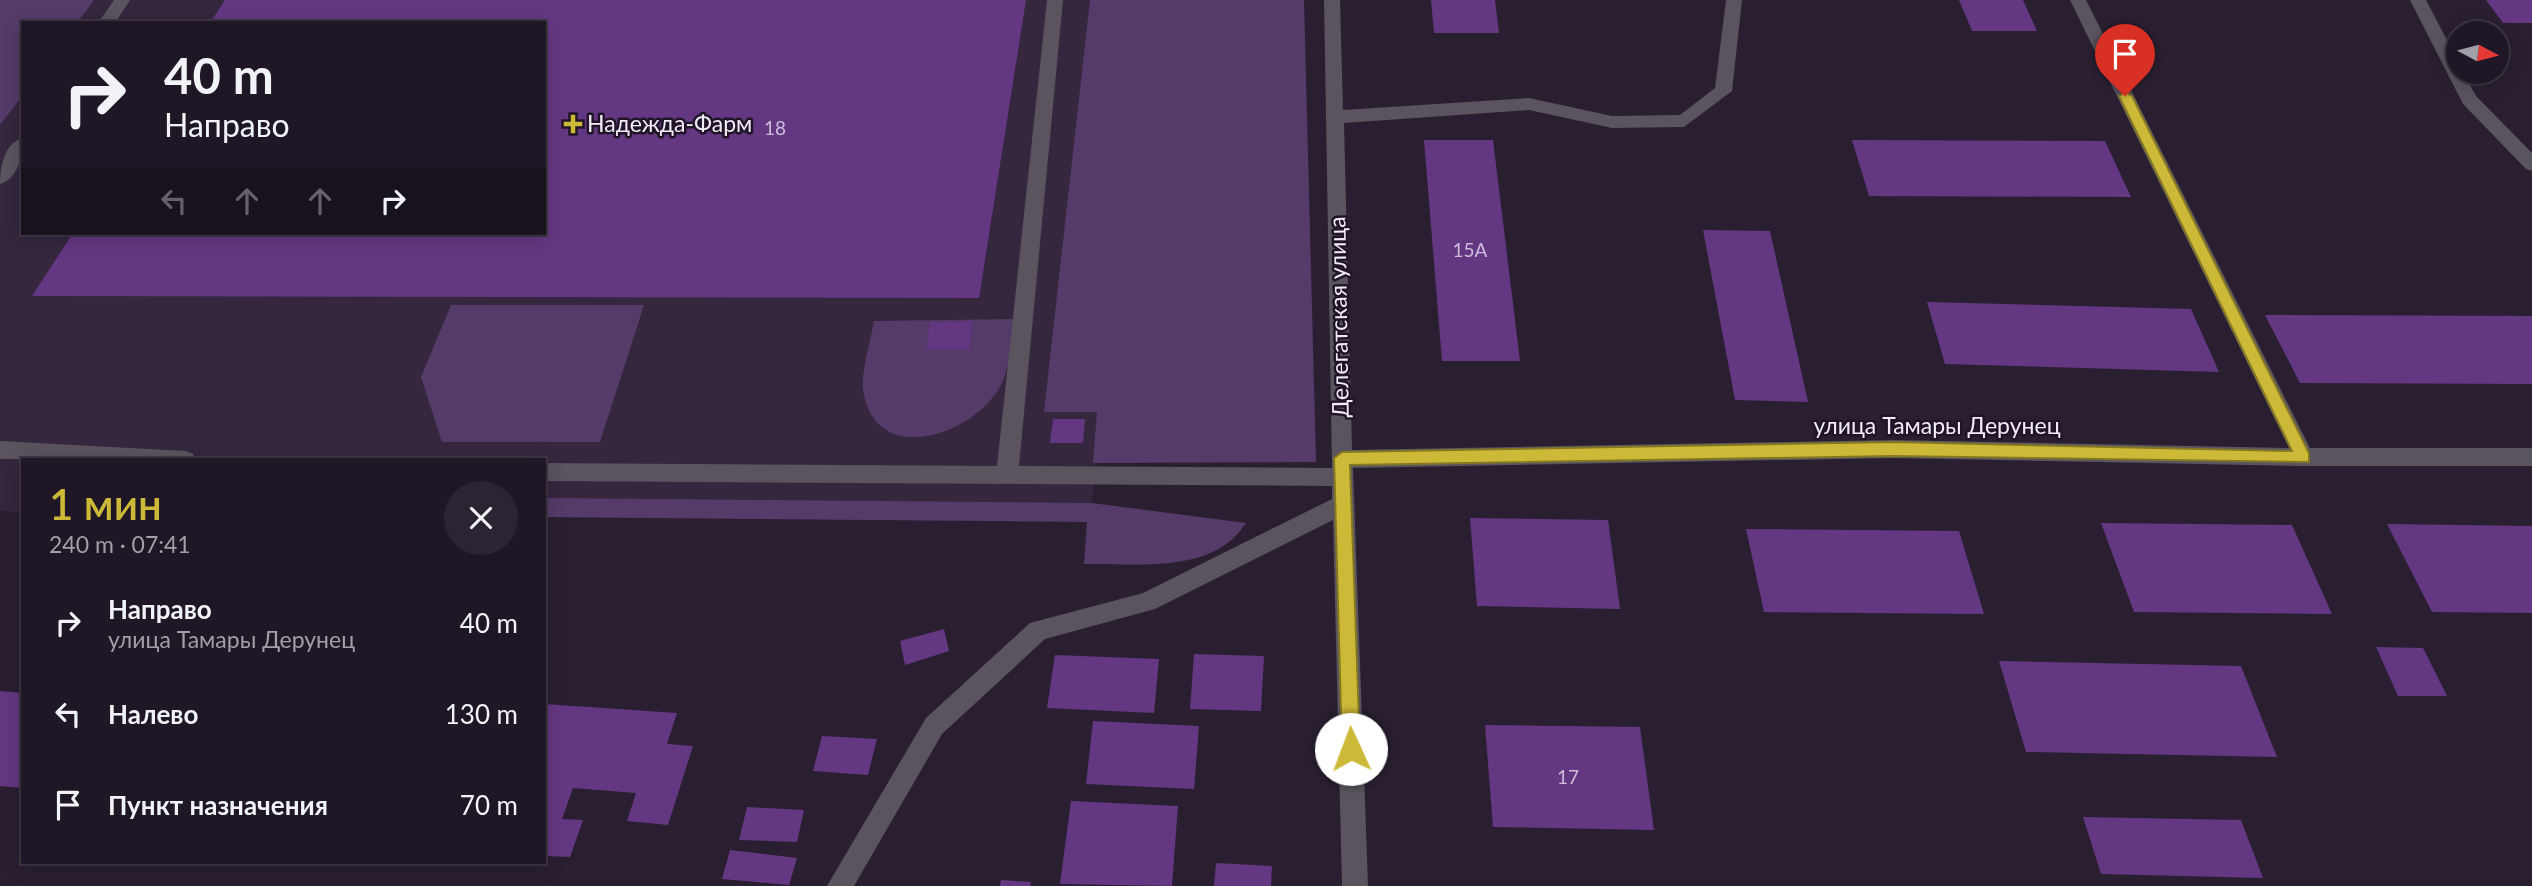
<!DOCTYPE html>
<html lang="ru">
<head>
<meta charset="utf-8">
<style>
  :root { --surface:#1f1725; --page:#2c2432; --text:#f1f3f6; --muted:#a19fa7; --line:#3c3642; --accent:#cdb938 }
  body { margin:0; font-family:Lato,sans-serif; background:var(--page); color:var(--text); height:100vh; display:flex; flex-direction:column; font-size:26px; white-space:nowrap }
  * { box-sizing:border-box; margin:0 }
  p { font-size:23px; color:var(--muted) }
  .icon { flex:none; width:38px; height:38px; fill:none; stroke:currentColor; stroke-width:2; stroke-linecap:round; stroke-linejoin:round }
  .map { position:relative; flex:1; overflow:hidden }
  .drawer { position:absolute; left:21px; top:458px; width:525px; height:406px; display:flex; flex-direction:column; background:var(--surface); border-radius:0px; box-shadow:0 4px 18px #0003,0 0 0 2px var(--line) }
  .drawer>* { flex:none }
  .banner { position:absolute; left:21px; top:21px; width:525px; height:214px; border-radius:0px; box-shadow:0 4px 18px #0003,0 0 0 2px var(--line); background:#1f1725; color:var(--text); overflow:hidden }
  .needle { width:46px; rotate:97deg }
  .tools { position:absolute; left:2446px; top:21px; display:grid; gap:14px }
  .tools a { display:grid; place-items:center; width:63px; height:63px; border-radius:50%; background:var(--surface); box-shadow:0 4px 18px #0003,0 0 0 2px var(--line); font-size:35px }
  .pin { position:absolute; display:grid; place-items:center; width:60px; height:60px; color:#fff; margin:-72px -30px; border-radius:50% 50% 50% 0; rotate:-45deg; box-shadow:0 0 7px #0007 }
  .pin .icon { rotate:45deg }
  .me { position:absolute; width:77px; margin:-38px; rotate:358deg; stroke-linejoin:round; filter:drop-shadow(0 0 5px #0008) }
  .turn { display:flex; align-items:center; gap:24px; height:147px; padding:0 28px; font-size:32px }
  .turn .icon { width:91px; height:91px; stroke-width:2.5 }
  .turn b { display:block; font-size:49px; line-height:60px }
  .lanes { display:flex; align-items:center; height:66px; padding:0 28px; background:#0003; justify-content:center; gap:35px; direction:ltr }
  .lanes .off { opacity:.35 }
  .round { display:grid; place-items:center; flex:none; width:74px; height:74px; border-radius:37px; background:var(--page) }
  .overview { display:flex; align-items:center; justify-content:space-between; height:119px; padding:0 28px }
  h1 { font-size:42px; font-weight:600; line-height:52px; color:var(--accent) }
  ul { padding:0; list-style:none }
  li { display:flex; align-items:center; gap:21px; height:91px; padding:0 28px }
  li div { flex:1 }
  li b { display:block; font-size:26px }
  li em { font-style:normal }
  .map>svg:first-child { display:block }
  .built { fill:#34273e; fill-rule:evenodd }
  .green { fill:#553b69; fill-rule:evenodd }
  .building { fill:#643782 }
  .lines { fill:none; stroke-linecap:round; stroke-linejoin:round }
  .minor { fill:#59545d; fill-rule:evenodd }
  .route { fill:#cdb938; stroke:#857824; stroke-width:2 }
  .poi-dot { fill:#cdb938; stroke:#1f1527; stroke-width:2.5 }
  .labels { text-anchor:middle; stroke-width:5; stroke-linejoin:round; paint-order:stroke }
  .number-label { font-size:19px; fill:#cebdda }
  .poi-label { font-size:23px; fill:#f1eaf7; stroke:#1f1527; text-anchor:start }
  .street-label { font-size:23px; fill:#f1eaf7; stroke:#1f1527 }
</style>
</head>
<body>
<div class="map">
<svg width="2532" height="886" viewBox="0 0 2532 886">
  <rect width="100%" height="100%" fill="#291f31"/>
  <!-- built -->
  <path class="built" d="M9,0H1132L1092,503L1088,522L544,517V460H23V512L0,511V12ZM23,23H544V233H23Z"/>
  <!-- green -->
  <g class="green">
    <path d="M0,0H94L77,23H23V95L0,125Z"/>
    <path d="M1090,0H1304L1316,462L1093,463L1097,412H1044Z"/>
    <path d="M451,305H644L600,442H442L421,377Z"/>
    <path d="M1013,319C1010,341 1011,368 1000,387C972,436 874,469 863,389C861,372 871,339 874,321ZM973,321L970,349H927L930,322Z"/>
    <path d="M544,498L1092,503L1246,523C1213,575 1138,563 1084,564L1087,522L544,517Z"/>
  </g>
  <!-- building -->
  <g class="building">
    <path d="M225,0H1026L979,298L32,296L73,233H544V23H210Z"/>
    <path d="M1431,0H1495L1499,33H1434Z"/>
    <path d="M1959,0H2023L2037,31H1972Z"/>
    <path d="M2486,0H2532V23H2503Z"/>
    <path d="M1424,140H1493L1520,361H1442Z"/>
    <path d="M1852,140L2105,141L2131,197L1869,196Z"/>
    <path d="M1703,230L1770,231L1808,402L1735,400Z"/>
    <path d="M1927,302L2191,309L2219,372L1945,364Z"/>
    <path d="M2265,315L2532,316V384L2300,383Z"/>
    <path d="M973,321L970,349L926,350L930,322Z"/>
    <path d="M1053,419H1085L1083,443H1050Z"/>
    <path d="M1470,518L1608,520L1620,609L1477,606Z"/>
    <path d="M2101,523L2292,525L2332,614L2134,612Z"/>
    <path d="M2387,524L2532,526V613L2432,612Z"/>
    <path d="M1746,529L1959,531L1984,614L1764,612Z"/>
    <path d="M944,629L949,651L905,665L900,641Z"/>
    <path d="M2376,647L2423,648L2447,696H2398Z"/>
    <path d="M1194,654L1264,656L1261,711L1190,709Z"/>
    <path d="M1055,655L1159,659L1154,713L1047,708Z"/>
    <path d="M1999,661L2241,666L2277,757L2026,752Z"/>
    <path d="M0,691L23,693V788L0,786Z"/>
    <path d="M544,704L677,713L667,744L693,746L668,825L627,821L636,793L573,788L562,819L583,820L570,857L544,856Z"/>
    <path d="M1093,721L1199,726L1194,789L1086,784Z"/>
    <path d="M1485,725L1640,727L1654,830L1493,827Z"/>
    <path d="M822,736L877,739L868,775L813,771Z"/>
    <path d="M1071,801L1178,806L1172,886L1060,884Z"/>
    <path d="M747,807L804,810L797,842L739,840Z"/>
    <path d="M2083,817L2241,820L2263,878L2101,874Z"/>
    <path d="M730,850L797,858L789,885L722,879Z"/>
    <path d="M1216,863L1272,866L1271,886H1214Z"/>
    <path d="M1001,880L1031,882L1030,886H1000Z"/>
  </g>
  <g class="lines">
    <!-- minor -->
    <g class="minor">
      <path d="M114,0H130L115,23H98Z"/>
      <path d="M1047,0H1063L1019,466L1332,468L1324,0H1340L1343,110L1529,98L1612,116L1680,115L1715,88L1726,0H1742L1732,91L1684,127L1612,128L1529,110L1344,123L1352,450L1893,440L2289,448L2070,0H2086L2310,448H2532V466H2304L1893,458L1353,468L1368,886H1342L1333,520L1155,609L1045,639L942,734L854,886H827L926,718L1030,623L1143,593L1332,499V486L544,481V463L997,466Z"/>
      <path d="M2410,0H2426L2459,63V72H2463L2476,96L2532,153V171L2526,169L2463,104Z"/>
      <path d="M23,138C23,154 19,178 0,184C0,167 4,143 23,138Z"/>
      <path d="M0,441L186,451L193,454L197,460L0,459Z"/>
    </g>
  </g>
  <!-- route -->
  <path class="route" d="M2125,92L2132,96L2309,453V462L1893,456L1350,465L1360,749L1357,756L1351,758L1344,756L1342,749L1334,458L1342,452L1893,442L2292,451L2119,96Z"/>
  <!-- markers -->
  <path class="poi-dot" d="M569.5 113.5h7v7h7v7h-7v7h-7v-7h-7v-7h7z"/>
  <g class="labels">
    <!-- number labels -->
    <g class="number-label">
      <text x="775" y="135">18</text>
      <text x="1470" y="257">15А</text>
      <text x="1568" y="784">17</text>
    </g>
    <!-- poi labels -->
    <g class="poi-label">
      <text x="587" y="132">Надежда-Фарм</text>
    </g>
    <!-- street labels -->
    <g class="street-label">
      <text transform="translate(1339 317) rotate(-91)" y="8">Делегатская улица</text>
      <text x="1937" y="434">улица Тамары Дерунец</text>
    </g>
  </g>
</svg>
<div class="tools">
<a><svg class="needle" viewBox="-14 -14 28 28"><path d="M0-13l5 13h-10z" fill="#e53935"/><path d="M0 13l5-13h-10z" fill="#a19fa7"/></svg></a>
</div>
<div class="pin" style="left:2125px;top:96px;background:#d93025"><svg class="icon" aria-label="arrive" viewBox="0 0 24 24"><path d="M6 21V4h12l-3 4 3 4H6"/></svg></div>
<svg class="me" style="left:1351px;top:749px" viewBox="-20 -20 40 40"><circle r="19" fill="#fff"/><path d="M0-13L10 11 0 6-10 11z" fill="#cdb938"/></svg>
<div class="banner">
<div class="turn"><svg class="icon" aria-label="right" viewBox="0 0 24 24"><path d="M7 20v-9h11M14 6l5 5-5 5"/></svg><div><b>40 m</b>Направо</div></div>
<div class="lanes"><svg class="icon off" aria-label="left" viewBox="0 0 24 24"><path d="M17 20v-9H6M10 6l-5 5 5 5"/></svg><svg class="icon off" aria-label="ahead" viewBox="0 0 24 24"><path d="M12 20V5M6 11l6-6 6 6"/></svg><svg class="icon off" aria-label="ahead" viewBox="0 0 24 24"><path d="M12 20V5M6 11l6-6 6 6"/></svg><svg class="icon" aria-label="right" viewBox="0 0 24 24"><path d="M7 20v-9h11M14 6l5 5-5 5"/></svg></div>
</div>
<section class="drawer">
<div class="overview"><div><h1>1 мин</h1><p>240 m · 07:41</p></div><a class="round"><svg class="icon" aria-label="close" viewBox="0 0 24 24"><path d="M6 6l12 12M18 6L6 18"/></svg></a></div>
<ul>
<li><svg class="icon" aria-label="right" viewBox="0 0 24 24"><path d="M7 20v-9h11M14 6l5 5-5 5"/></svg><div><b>Направо</b><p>улица Тамары Дерунец</p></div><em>40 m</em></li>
<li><svg class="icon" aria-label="left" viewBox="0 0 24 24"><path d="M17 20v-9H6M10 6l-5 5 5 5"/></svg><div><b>Налево</b></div><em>130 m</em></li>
<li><svg class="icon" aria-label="arrive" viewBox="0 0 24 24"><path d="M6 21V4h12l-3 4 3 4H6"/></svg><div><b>Пункт назначения</b></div><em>70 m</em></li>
</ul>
</section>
</div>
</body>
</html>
